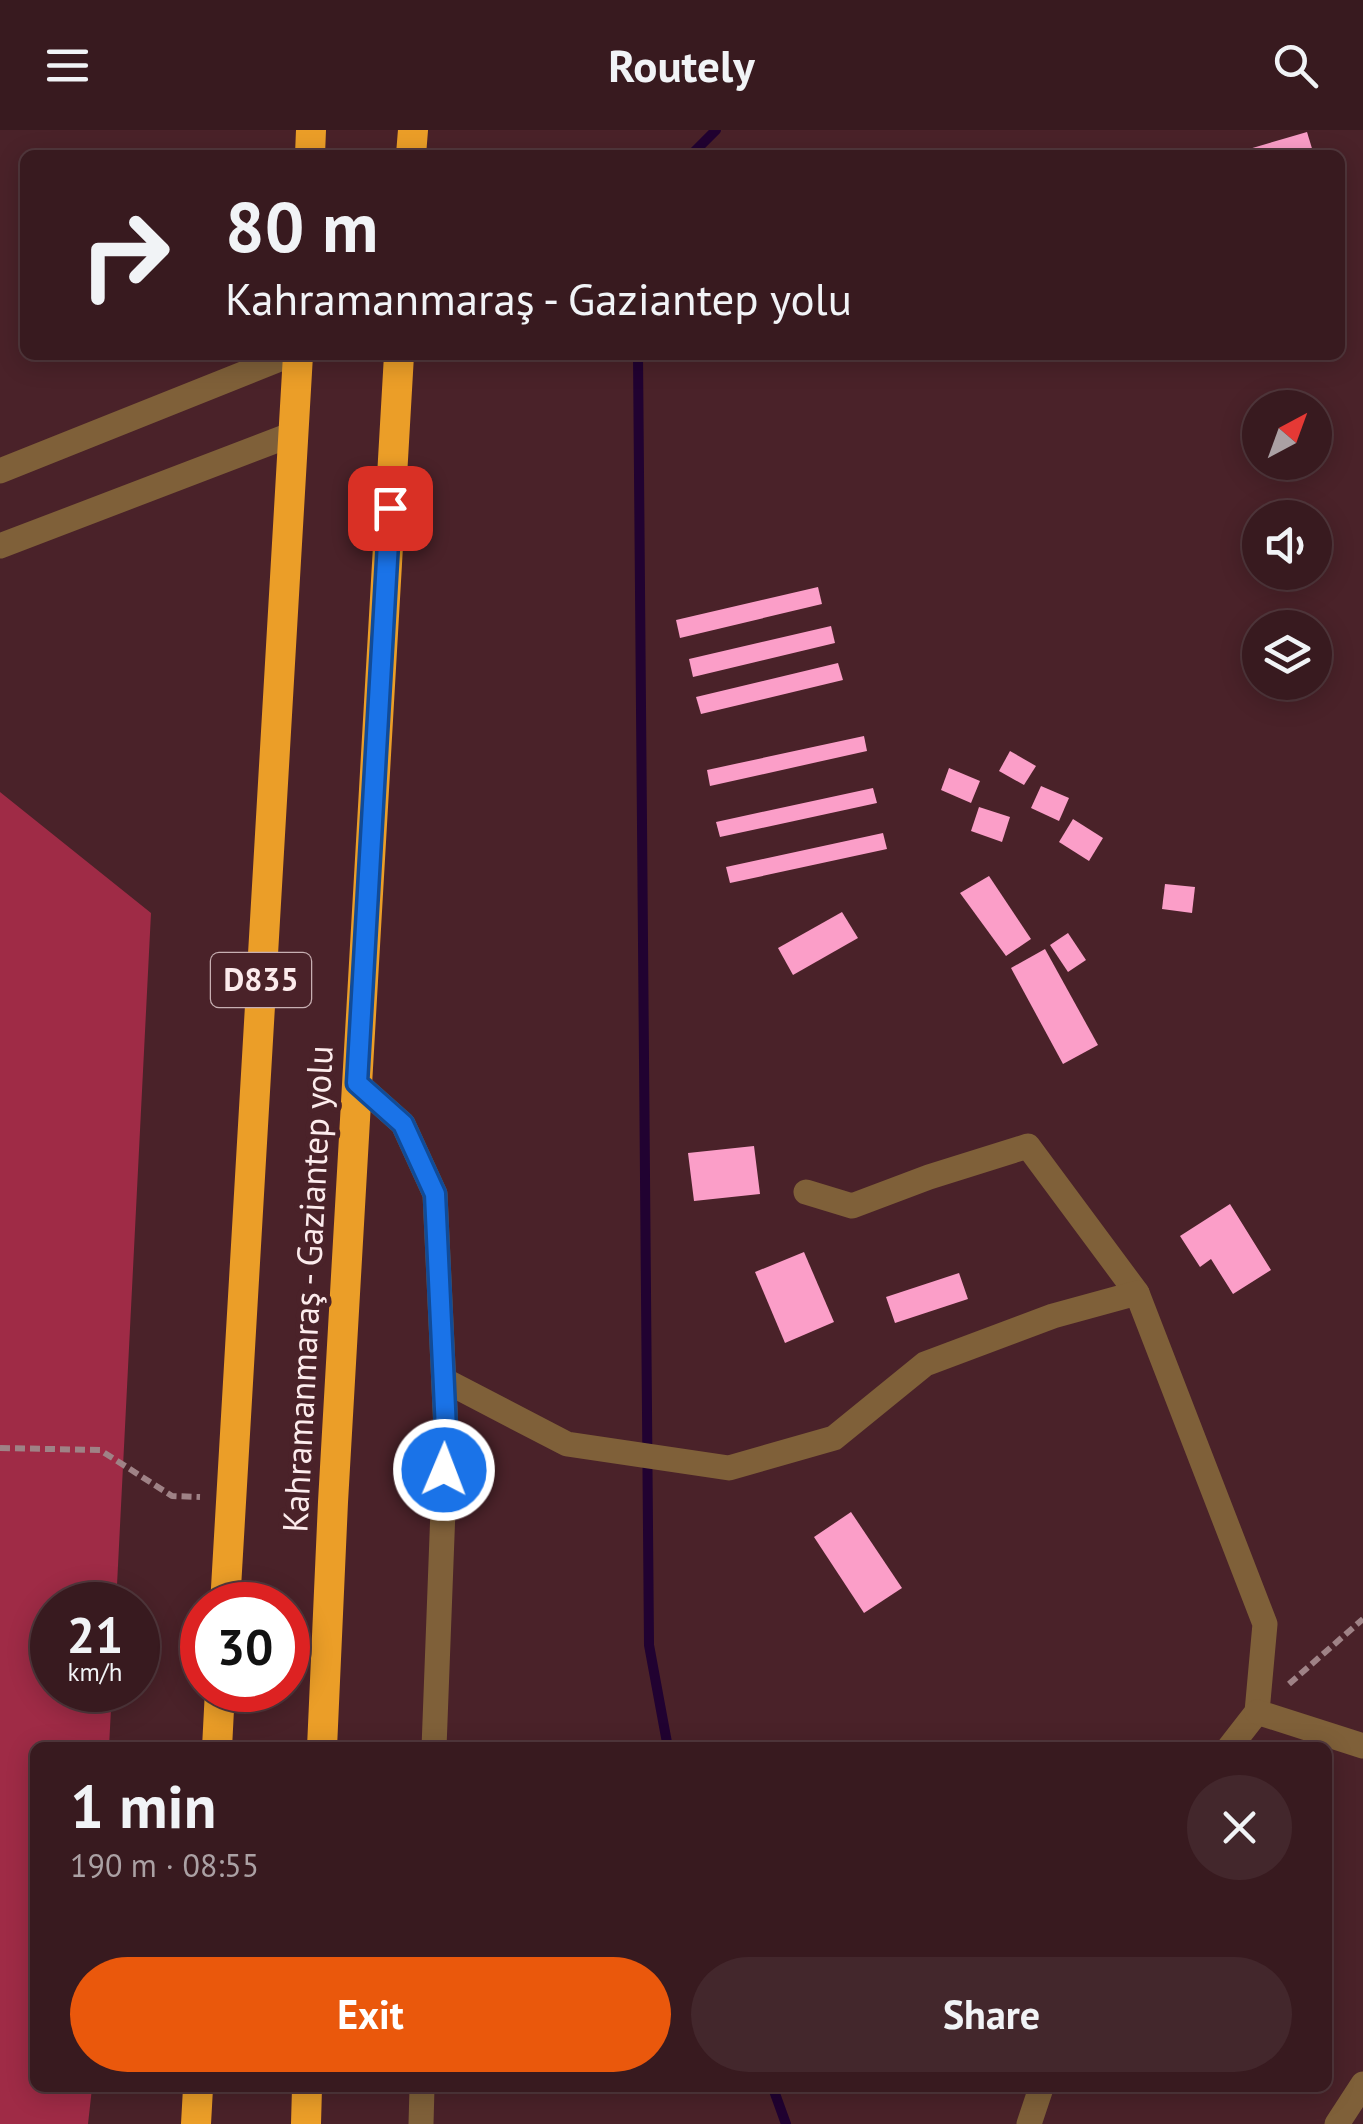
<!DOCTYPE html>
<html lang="en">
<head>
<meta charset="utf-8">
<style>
  :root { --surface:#381a1f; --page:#43272c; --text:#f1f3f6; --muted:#aba1a4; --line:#52383d; --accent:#ea580c }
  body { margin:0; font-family:"PT Sans",sans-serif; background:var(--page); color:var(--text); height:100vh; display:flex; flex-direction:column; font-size:38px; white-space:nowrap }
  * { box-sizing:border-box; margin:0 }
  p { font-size:32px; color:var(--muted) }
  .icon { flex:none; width:55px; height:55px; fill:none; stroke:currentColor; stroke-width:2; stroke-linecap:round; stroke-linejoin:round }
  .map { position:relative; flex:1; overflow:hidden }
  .drawer { position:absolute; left:30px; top:1612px; width:1302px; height:350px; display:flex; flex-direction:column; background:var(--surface); border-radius:15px; box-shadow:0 5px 25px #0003,0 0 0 2px var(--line) }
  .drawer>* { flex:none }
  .top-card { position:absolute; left:20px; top:20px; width:1325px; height:210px; border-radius:15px; box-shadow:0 5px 25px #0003,0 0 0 2px var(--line); background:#381a1f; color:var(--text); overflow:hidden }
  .needle { width:65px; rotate:41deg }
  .buttons { position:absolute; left:1242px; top:260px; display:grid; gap:20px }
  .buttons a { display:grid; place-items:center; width:90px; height:90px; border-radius:50%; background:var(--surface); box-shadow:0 5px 25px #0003,0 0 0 2px var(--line); font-size:50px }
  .speed { position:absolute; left:30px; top:1452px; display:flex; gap:20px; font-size:50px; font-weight:700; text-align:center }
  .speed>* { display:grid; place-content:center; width:130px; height:130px; border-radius:50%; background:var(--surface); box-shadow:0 5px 25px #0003,0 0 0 2px var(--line); line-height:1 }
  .speed small { font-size:25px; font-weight:400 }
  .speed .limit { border:15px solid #d22; background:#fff; color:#111 }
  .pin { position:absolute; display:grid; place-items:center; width:85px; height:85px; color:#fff; margin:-42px; border-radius:20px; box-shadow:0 5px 15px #0006 }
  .me { position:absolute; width:110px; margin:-55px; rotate:1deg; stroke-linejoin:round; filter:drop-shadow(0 0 8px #0008) }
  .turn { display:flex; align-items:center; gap:35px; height:210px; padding:0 40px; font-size:45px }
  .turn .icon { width:130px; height:130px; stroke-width:2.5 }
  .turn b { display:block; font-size:70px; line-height:85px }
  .round { display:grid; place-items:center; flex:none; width:105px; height:105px; border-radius:52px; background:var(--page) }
  .head { display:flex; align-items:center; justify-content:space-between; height:170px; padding:0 40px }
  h1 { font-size:60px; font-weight:700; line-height:75px }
  .primary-button { display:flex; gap:20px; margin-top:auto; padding:20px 40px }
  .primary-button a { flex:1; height:115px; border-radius:60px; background:var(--accent); color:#fff; font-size:40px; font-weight:700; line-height:115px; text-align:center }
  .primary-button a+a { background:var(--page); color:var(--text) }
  header { display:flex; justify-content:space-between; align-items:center; height:130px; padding:0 40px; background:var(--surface); font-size:45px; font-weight:700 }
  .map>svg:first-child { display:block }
  .forest { fill:#9f2b46 }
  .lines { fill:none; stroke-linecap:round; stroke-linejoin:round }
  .stream { stroke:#210231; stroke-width:10 }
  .building { fill:#fb9ec8 }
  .path { stroke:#9f8286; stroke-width:6; stroke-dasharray:10 5; stroke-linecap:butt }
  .street { stroke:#7f6039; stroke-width:25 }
  .highway { stroke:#eb9e28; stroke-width:30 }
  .route-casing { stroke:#114b97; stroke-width:25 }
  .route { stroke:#1a73e8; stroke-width:18 }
  .labels { text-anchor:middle; stroke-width:10; stroke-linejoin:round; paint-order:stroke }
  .shield { fill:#4a2229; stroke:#c7afb2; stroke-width:2.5 }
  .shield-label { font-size:32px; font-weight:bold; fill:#fcebec }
  .street-label { font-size:35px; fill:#fcebec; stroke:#4a2229 }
</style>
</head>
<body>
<header><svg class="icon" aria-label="menu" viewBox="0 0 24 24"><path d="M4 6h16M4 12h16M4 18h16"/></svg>Routely<svg class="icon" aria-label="search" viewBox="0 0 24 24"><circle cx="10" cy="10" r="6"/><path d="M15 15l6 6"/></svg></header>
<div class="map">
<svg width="1363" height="1994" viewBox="0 0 1363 1994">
  <rect width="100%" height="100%" fill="#4a2229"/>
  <!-- forest -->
  <path class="forest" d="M0,662L151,783L116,1475H52V1560H112L109,1617L35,1618V1958H92L88,1994H0Z"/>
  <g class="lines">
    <!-- stream -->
    <g class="stream">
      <path d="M691,25L716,0"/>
      <path d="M638,225L649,1515L668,1618"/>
      <path d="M773,1958L786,1994"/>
    </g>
  </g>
  <!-- building -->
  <g class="building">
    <path d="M1307,2L1314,25H1232V24Z"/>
    <path d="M818,457L822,474L680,508L676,490Z"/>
    <path d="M831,496L835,513L693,547L689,529Z"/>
    <path d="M838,533L843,550L701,584L696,567Z"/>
    <path d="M864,606L867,621L710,656L707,640Z"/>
    <path d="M1010,621L1036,636L1024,655L999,641Z"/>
    <path d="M949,638L980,651L971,673L941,660Z"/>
    <path d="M1041,656L1069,668L1059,691L1031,678Z"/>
    <path d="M873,658L877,673L720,707L716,692Z"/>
    <path d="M979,677L1010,687L1002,712L971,701Z"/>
    <path d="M1073,689L1103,708L1089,731L1059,712Z"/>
    <path d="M883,703L887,719L730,753L726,737Z"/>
    <path d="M989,746L1031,809L1006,826L960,763Z"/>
    <path d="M1165,754L1195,757L1192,783L1162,779Z"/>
    <path d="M842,782L858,808L793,845L778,818Z"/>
    <path d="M1068,803L1086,830L1068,842L1050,815Z"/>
    <path d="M1045,819L1098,915L1063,934L1011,838Z"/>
    <path d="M754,1016L760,1064L694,1071L688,1023Z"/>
    <path d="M1230,1074L1271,1140L1233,1164L1211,1129L1200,1137L1180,1106Z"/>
    <path d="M804,1122L834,1192L785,1213L755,1142Z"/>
    <path d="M959,1143L968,1169L895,1193L886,1167Z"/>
    <path d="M851,1382L902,1458L864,1483L814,1407Z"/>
  </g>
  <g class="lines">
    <!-- path -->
    <g class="path">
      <path d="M0,1318L100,1320L172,1366L200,1367"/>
      <path d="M1289,1554L1363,1489"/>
    </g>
    <!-- street -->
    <g class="street">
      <path d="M0,341L290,225"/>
      <path d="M0,416L293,304"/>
      <path d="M357,953L403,994L435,1064L446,1300L434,1618"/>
      <path d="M806,1062L852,1076L929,1047L1028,1016L1137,1163"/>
      <path d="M444,1250L567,1314L729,1338L834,1308L925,1234L1053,1186L1137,1163L1265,1494L1257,1582L1229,1618"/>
      <path d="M1257,1582L1363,1616"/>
      <path d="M421,1994L422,1958"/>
      <path d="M1029,1994L1041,1958"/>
      <path d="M1337,1994L1363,1954"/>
    </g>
    <!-- highway -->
    <g class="highway">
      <path d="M310,25L311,0"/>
      <path d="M411,25L413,0"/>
      <path d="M225,1475L298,225"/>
      <path d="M217,1618L220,1560"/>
      <path d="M322,1618L333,1372L399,225"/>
      <path d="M196,1994L198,1958"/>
      <path d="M306,1994L307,1958"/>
    </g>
  </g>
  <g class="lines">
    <!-- route casing -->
    <g class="route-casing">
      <path id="route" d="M390,378L357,953L403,994L435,1064L446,1300L444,1340"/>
    </g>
    <!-- route -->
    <use href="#route" class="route"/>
  </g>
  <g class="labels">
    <!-- shield labels -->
    <rect class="shield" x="211" y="823" width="100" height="54" rx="8"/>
    <g class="shield-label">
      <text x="261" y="861">D835</text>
    </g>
    <!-- street labels -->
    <g class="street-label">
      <text transform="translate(308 1159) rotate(-87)" y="12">Kahramanmaraş - Gaziantep yolu</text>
    </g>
  </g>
</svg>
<div class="buttons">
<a><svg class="needle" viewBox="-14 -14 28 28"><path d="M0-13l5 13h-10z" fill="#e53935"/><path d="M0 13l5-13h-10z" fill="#aba1a4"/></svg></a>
<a><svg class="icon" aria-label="sound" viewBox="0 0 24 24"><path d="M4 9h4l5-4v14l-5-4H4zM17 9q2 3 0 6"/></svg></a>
<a><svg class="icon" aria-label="layers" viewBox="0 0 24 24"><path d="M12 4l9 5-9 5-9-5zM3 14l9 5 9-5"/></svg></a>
</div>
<div class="speed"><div>21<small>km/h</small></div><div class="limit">30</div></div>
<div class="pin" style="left:390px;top:378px;background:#d93025"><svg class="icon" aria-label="arrive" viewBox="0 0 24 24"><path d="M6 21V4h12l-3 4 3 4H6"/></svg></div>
<svg class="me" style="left:444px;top:1340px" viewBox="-20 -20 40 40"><circle r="17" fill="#1a73e8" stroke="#fff" stroke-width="3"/><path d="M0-11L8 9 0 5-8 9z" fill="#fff"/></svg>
<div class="top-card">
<div class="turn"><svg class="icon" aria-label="right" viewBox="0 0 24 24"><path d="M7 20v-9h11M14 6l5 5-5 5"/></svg><div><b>80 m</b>Kahramanmaraş - Gaziantep yolu</div></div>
</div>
<section class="drawer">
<div class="head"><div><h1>1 min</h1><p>190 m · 08:55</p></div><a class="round"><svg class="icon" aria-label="close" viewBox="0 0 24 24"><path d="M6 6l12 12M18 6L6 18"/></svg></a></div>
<div class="primary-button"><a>Exit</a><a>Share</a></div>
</section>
</div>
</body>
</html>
